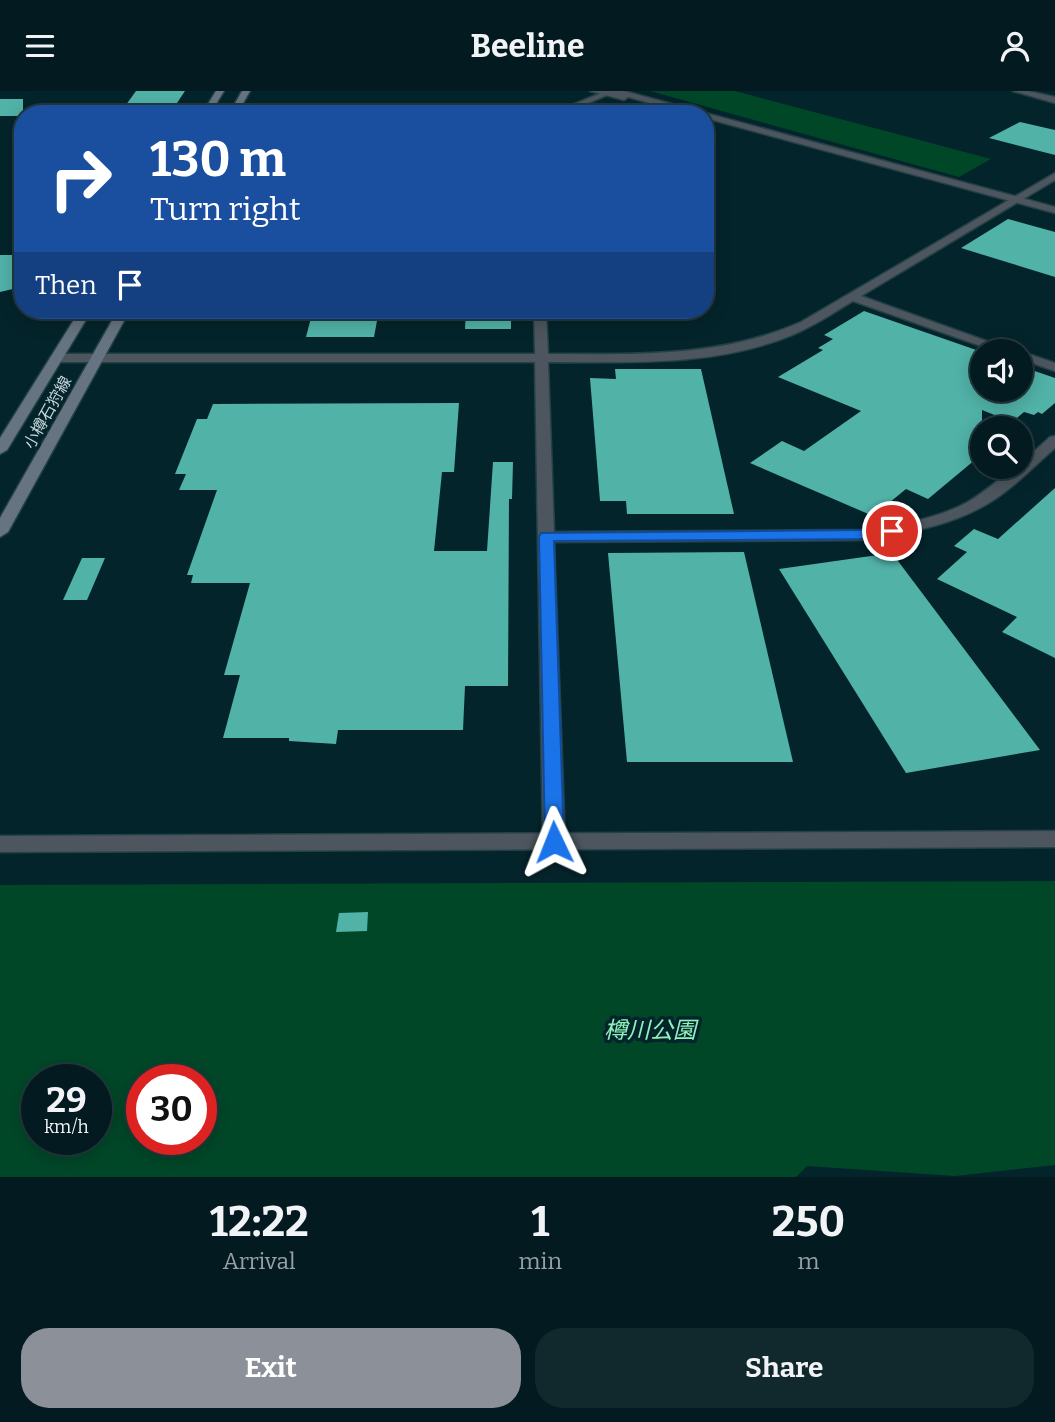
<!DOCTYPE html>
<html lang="en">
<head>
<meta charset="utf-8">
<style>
  :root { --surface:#031b20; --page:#11282d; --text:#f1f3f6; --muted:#97a1a5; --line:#24393e; --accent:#8c9099 }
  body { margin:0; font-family:Bitter,"Noto Sans JP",serif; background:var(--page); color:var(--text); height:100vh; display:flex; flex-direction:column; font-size:26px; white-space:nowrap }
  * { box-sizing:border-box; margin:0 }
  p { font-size:23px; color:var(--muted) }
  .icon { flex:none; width:38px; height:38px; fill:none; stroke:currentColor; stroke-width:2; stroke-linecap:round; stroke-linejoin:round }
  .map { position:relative; height:1086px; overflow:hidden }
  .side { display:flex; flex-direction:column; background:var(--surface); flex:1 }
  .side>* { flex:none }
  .guide { position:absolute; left:14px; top:14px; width:700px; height:214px; border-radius:28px; box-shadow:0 4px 18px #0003,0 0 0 2px var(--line); background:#1a4fa0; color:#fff; overflow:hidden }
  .tools { position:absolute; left:970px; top:248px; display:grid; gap:14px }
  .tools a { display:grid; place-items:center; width:63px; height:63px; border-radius:50%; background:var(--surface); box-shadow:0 4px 18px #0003,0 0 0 2px var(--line); font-size:35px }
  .speed { position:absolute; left:21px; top:973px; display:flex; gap:14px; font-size:35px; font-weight:700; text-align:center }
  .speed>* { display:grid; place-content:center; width:91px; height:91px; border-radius:50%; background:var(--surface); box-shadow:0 4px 18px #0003,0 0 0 2px var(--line); line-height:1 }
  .speed small { font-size:18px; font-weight:400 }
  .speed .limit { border:10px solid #d22; background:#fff; color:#111 }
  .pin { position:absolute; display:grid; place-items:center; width:60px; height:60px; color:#fff; margin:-30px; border:4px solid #fff; border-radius:50%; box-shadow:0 2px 7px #0007 }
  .me { position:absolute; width:77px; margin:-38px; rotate:358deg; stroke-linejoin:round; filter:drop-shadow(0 0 5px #0008) }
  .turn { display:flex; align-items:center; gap:24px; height:147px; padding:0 21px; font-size:32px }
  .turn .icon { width:91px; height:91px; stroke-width:2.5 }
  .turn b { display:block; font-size:49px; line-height:60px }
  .then { display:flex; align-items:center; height:66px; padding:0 21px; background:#0003; gap:14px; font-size:26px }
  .eta { display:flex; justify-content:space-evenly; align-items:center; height:119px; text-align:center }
  .eta b { font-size:42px; font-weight:700; line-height:49px }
  .cta { display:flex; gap:14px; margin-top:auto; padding:14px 21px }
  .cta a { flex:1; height:80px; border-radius:28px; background:var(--accent); color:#fff; font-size:28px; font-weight:700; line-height:80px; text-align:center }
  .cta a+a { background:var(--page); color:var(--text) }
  header { display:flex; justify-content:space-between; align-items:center; height:91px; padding:0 21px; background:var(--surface); font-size:32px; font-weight:700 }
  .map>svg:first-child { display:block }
  .green { fill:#004728; fill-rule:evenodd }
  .building { fill:#51b2a8 }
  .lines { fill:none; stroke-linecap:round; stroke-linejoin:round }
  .minor-casing { stroke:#234147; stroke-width:3 }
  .tertiary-casing { stroke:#234147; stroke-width:3 }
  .secondary-casing { stroke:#234147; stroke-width:3 }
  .minor { fill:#4d565e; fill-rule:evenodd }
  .tertiary { fill:#4d565e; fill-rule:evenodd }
  .secondary { fill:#667481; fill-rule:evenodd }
  .route { fill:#1a73e8; stroke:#114b97; stroke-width:2 }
  .labels { text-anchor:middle; stroke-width:7; stroke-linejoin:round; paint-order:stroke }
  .far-street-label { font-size:16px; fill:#c6d7db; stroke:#04242b }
  .near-park-label { font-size:23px; font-style:italic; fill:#8ff2ba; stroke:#04242b }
</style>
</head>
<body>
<header><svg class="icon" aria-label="menu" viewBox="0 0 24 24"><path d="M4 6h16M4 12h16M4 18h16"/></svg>Beeline<svg class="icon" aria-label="person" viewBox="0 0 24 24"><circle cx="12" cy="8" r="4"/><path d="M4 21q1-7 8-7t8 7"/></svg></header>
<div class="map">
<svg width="1055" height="1086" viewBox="0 0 1055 1086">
  <rect width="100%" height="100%" fill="#04242b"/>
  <!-- green -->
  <g class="green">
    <path d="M650,0H735L991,68L959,86Z"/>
    <path d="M1055,790V1074L955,1085L807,1075L796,1086H0V794ZM37,989H96V1048H37ZM142,989H201V1048H142Z"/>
  </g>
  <!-- building -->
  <g class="building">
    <path d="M136,0H185L173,18H123Z"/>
    <rect x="0" y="8" width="23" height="17"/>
    <path d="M1020,31L1055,39V64L989,47Z"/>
    <path d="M1008,128L1055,141V186L961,157Z"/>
    <path d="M0,164H23V190L17,197L0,201Z"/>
    <path d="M313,219H379L374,246H306Z"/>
    <path d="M466,219H511V238H465Z"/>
    <path d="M864,220L982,261V299H1020V275L1055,287V312L1042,323L1038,321L1034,324L1024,321L1012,331L982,319V363L928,408L906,398L873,425L750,372L782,350L804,360L861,320L778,286L823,259L818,257L833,248L824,244Z"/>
    <path d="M615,278H701L734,423H627L626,410H600L590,287L616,288Z"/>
    <path d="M459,312L454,381H442L434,460H487L493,371H513L512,408H509L508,595H465L463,639H338L336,653L289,650V647H223L240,584H224L250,492H191L193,484H187L217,399H179L186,383H175L197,328H207L213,313Z"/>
    <path d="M1055,397V567L1002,541L1017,526L937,488L967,461L954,455L974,438L998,448Z"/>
    <path d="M744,461L793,671H627L608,462Z"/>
    <path d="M892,462L1040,659L906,682L779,478Z"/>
    <path d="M82,467H105L87,509H63Z"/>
    <path d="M368,821L367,840L336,841L339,822Z"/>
  </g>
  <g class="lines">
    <!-- minor casing -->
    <g class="minor-casing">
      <g id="minor">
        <path d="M606,0H617L562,23H550Z"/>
        <path d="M1013,0H1028L1055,6V12Z"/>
        <path d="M1055,82V89L861,205L1017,261H998L853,210C833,222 814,235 792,244C715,276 630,271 548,271L554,441L861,439C897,434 934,429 966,412C982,404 1008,379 1020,376V373L1050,346L1055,345V357C1036,373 1019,392 998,406C958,434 909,442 861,449L554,451L565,751L561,757L554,759L547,757L543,751L535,271H56L50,267L56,263H535L534,219H546L548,263C634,263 720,267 801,231Z"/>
        <path d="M1020,260L1055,272V280L1020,268V261H1018Z"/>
      </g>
    </g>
    <!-- tertiary casing -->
    <g class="tertiary-casing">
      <g id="tertiary">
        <path d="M590,0H624L1055,116V122L705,27V23H689L628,6L624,9Z"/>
        <path d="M1055,740V756L0,761V745Z"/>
      </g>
    </g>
    <!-- secondary casing -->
    <g class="secondary-casing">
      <g id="secondary">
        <path d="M216,0H224L210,23H202Z"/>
        <path d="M242,0H250L237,23H229Z"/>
        <path d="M80,219H92L7,359L0,363V347Z"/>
        <path d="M118,219H130L8,441L0,446V427Z"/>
      </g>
    </g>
    <!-- minor -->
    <use href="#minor" class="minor"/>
    <!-- tertiary -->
    <use href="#tertiary" class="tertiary"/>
    <!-- secondary -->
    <use href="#secondary" class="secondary"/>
  </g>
  <!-- route -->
  <path class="route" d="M892,435L898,437V443L861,448L554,450L564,751L561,756L554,759L548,756L545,751L539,446L541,442L861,439Z"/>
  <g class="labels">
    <!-- far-street labels -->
    <g class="far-street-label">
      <text transform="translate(47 321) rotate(-61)" y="6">小樽石狩線</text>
    </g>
    <!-- near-park labels -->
    <g class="near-park-label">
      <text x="650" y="947">樽川公園</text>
    </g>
  </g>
</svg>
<div class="tools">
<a><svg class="icon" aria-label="sound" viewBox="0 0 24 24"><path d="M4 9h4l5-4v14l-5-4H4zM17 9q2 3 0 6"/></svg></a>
<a><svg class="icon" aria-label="search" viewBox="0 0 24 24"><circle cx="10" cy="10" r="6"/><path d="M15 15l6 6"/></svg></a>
</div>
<div class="speed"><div>29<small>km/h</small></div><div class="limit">30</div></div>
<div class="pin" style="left:892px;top:440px;background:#d93025"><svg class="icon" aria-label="arrive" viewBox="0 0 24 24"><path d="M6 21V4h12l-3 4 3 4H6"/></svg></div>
<svg class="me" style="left:554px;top:751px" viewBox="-20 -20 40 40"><path d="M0-17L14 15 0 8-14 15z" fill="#1a73e8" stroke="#fff" stroke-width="4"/></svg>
<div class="guide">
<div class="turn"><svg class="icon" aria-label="right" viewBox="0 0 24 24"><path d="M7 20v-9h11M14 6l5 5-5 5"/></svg><div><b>130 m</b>Turn right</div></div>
<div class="then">Then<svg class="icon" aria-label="arrive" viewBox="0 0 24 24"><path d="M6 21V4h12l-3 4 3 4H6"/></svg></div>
</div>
</div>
<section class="side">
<div class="eta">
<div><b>12:22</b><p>Arrival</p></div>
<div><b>1</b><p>min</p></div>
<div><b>250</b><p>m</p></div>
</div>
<div class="cta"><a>Exit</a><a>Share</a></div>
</section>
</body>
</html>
